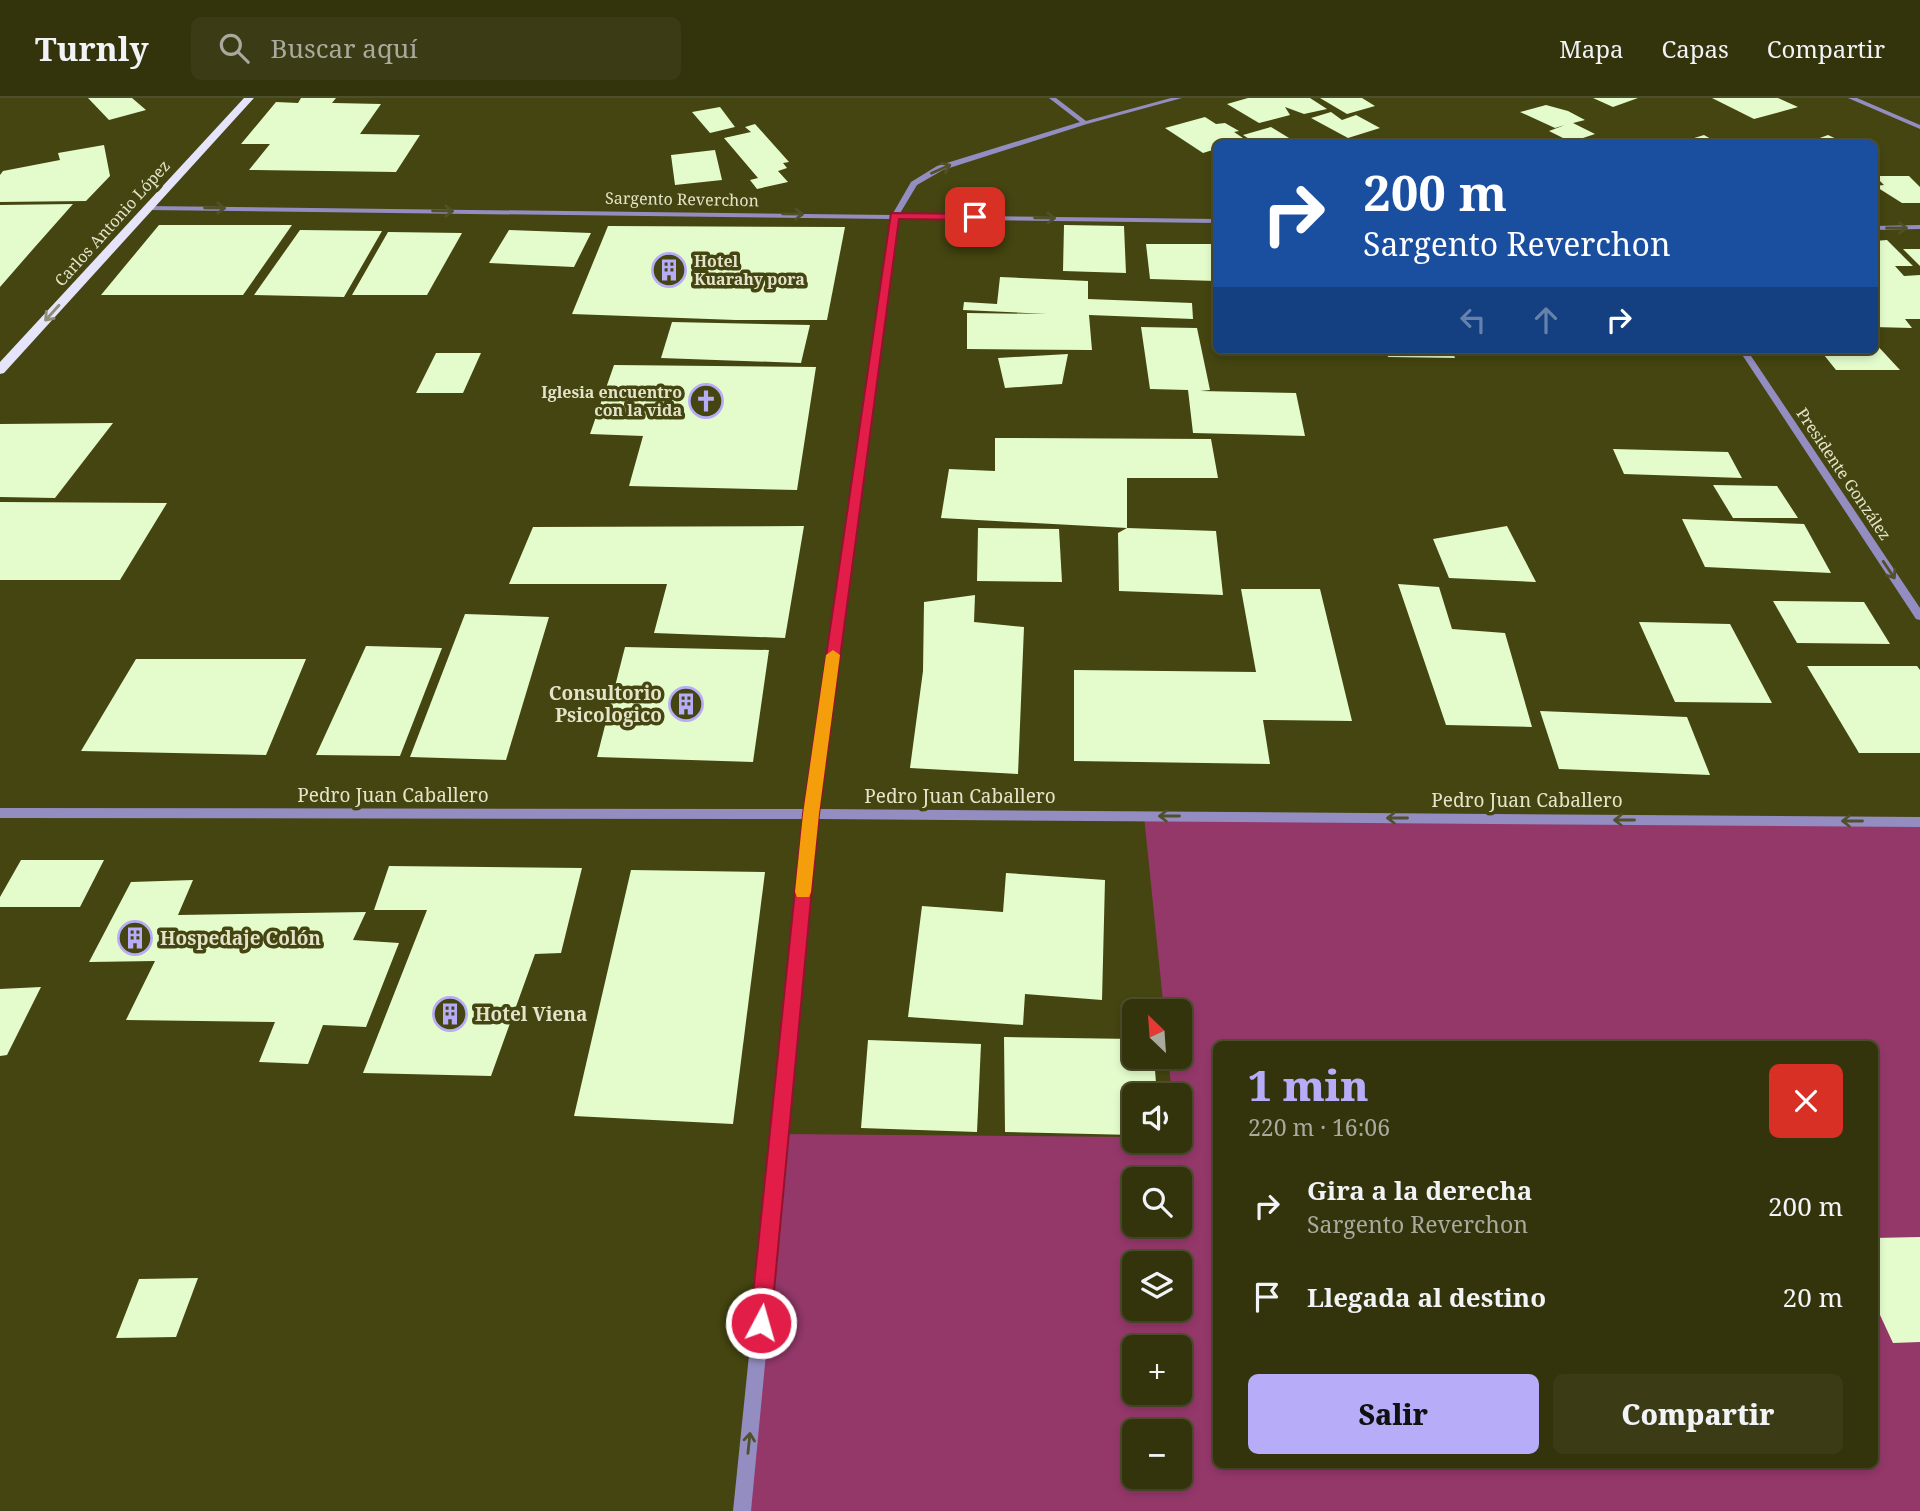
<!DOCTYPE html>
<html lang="es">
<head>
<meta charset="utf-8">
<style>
  :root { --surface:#33340c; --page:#3b3c15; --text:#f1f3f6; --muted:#a9aa9d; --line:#4e4f2d; --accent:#b6acf8 }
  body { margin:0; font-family:"Noto Serif",serif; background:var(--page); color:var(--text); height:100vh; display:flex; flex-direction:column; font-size:26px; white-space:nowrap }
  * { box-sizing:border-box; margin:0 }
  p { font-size:23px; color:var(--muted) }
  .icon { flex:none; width:38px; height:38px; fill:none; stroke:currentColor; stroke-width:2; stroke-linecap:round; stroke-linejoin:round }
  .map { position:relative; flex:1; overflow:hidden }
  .sheet { position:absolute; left:1213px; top:943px; width:665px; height:427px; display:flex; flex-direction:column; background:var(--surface); border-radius:10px; box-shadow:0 4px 10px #0003,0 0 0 2px var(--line) }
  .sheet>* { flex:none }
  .top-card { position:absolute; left:1213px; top:42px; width:665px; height:214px; border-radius:10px; box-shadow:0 4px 10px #0003,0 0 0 2px var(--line); background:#1a4fa0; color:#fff; overflow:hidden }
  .needle { width:46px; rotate:335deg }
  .buttons { position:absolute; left:1122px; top:901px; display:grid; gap:14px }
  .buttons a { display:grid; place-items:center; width:70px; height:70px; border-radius:10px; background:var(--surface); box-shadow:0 4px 10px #0003,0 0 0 2px var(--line); font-size:35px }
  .pin { position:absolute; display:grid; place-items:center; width:60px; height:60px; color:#fff; margin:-30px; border-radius:14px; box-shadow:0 4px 10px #0006 }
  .me { position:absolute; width:77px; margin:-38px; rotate:6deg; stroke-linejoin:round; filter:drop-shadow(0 0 5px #0008) }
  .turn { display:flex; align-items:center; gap:24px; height:147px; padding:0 35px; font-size:32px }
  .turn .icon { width:91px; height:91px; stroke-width:2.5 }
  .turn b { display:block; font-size:49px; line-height:60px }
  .lanes { display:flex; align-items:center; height:66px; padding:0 35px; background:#0003; justify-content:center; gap:35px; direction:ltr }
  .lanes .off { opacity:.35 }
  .round { display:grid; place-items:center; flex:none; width:74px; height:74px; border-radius:10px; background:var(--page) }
  .summary { display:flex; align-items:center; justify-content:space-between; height:119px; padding:0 35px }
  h1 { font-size:42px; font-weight:800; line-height:52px; color:var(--accent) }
  .cta { display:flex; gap:14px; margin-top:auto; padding:14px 35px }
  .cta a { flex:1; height:80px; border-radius:10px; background:var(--accent); color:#111; font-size:28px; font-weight:800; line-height:80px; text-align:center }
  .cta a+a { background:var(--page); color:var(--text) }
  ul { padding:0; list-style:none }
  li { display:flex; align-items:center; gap:21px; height:91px; padding:0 35px }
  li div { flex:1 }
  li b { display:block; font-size:26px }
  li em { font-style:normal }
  header { display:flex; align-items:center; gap:42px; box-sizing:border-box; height:98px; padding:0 35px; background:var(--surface); border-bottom:2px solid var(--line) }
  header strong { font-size:33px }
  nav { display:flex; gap:38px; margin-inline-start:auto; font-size:24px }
  .search { width:490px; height:63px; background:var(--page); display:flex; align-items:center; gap:18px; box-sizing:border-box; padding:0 24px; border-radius:10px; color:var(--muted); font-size:26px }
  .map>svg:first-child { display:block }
  .green { fill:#94386a; fill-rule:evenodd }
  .building { fill:#e4fccc }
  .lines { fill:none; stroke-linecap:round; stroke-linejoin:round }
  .minor { fill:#948dc1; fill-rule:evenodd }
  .major { fill:#e6e4fa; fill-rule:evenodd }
  .oneway { stroke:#50502b }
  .oneway2 { stroke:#8d8d79 }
  .route { fill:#e11d48; stroke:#92132f; stroke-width:2 }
  .slow { fill:#f59e0b }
  .labels { text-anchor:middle; stroke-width:7; stroke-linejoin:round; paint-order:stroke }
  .far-street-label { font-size:16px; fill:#e3e4c9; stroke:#444510 }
  .far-poi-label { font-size:16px; font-weight:bold; fill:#e3e4c9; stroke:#444510; text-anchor:start }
  .poi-label { font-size:19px; font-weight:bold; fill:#e3e4c9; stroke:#444510; text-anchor:start }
  .street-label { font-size:19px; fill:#e3e4c9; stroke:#444510 }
</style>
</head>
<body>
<header>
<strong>Turnly</strong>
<div class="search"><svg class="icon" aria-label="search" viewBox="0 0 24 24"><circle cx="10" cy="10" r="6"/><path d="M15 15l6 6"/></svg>Buscar aquí</div>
<nav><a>Mapa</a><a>Capas</a><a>Compartir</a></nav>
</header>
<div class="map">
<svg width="1920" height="1413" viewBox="0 0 1920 1413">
  <rect width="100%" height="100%" fill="#444510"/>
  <!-- green -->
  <path class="green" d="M1144,718L1920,724V1413H740L779,1036L1134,1039V1043H1180V998L1172,997L1168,959H1180V914L1164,913ZM1216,947H1874V1367H1216ZM1134,1082H1180V1127H1134ZM1134,1166H1180V1211H1134ZM1134,1250H1180V1295H1134ZM1134,1334H1180V1379H1134Z"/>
  <!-- building -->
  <g class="building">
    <path d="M88,0H132L146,12L109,22Z"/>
    <path d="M301,0H336L332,5H334L381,6L360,36L420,37L396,74L249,72L270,46H241L276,4L298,5Z"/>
    <path d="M1248,0H1310L1327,11L1304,16L1285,9L1290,17L1259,25L1227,6Z"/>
    <path d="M1320,0H1362L1375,8L1347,16Z"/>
    <path d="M1593,0H1638L1613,9Z"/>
    <path d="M1712,0H1778L1798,9L1754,21Z"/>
    <path d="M1546,7L1568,13L1585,22L1573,25L1595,36L1571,44L1549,33L1565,27L1555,30L1520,14Z"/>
    <path d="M720,9L735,29L710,35L692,14Z"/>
    <path d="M1331,14L1342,22L1356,17L1380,30L1348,40L1311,20Z"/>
    <path d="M1205,19L1216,26L1225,25L1239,33L1234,34L1246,42L1216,46V51L1203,55L1165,30Z"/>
    <path d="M755,26L789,64L783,65L787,70L778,73L788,84L757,91L750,82L758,80L724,40L751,34L745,29Z"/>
    <path d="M1271,29L1294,43L1304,40L1314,46H1257L1243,37Z"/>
    <path d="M1704,37L1720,46H1678V45Z"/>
    <path d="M1828,37L1843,44L1851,41L1862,46H1803Z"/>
    <path d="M104,47L110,78L86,103L0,104V77L3,73L60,62L58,55Z"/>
    <path d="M715,52L722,82L675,87L671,57Z"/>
    <path d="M1875,78H1909L1920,89V105H1902L1875,88L1884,87Z"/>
    <path d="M73,106L34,150L0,189V107Z"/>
    <path d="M159,127H292L243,197H101Z"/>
    <path d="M1064,127L1124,128L1126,175L1063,173Z"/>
    <path d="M608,128L845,129L827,222H736L572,216Z"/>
    <path d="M300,132L382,133L344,199L254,197Z"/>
    <path d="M509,132L591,135L574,169L489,165Z"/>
    <path d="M388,134L462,135L427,197H352Z"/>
    <path d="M1887,142L1913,168H1895L1904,178L1920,177V221H1905L1912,230L1874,229V143Z"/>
    <path d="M1146,146H1216V183L1150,181Z"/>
    <path d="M1903,151H1920V168Z"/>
    <path d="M1000,179L1088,183V201L1192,205L1193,221L1089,217L1092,252L967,251V215L1047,216L963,212L964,204L997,206Z"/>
    <path d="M672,224L810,227L801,265L661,260Z"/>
    <path d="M1141,229L1197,230L1210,292L1200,293L1296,295L1305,338L1193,335L1188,292L1150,291Z"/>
    <path d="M1874,244L1900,272H1836L1820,252H1874Z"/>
    <path d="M1386,252H1452L1455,260L1388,259Z"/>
    <path d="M436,255H481L463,295H416Z"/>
    <path d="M1068,256L1062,286L1005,290L998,260Z"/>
    <path d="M614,267L816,269L797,392L629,388L643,338L590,336Z"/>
    <path d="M113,325L55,400L0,399V326Z"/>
    <path d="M995,340L1211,341L1218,380H1127V430L941,420L949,371L995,373Z"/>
    <path d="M1613,351L1728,354L1742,380L1624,376Z"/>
    <path d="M1713,387L1777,388L1798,420H1733Z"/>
    <path d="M0,404L167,405L120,482H0Z"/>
    <path d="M1682,421L1804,426L1831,475L1705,469Z"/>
    <path d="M804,428L785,540L654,535L667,486H509L533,429Z"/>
    <path d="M1507,428L1536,484L1449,480L1433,441Z"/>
    <path d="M978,430L1059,431L1062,484L977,483Z"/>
    <path d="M1127,430L1216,433L1223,497L1119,493L1118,435Z"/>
    <path d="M1398,486L1439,489L1452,531L1505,535L1532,629L1446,627Z"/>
    <path d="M1241,491H1320L1352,623L1263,622L1270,666L1074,663V572L1256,574Z"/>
    <path d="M975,497L974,524L1024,529L1018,676L910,670L923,573L924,504Z"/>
    <path d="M1773,503L1864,504L1890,546L1797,545Z"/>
    <path d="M465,516L549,519L506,662L410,659Z"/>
    <path d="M1639,524L1730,526L1772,605L1675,604Z"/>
    <path d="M366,548L442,550L400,658L316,657Z"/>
    <path d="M625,549L769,552L753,664L597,659Z"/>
    <path d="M136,561H306L266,657L81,653Z"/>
    <path d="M1807,568H1917L1920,572V655H1859Z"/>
    <path d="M1540,613L1687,619L1710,677L1559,671Z"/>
    <path d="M21,762H104L80,809H0V799Z"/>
    <path d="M389,768L582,770L561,855L535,856L491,978L363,975L427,812H374Z"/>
    <path d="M631,772L765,774L733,1026L574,1018Z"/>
    <path d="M1006,775L1105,782L1102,902L1025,896L1023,927L908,919L922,808L1003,814Z"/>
    <path d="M193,782L178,817L366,814L353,842L399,845L366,929L323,927L308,966L259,964L275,924L126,922L155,863L89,864L131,784Z"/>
    <path d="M41,889L7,957L0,958V891Z"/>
    <path d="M1004,939L1134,941V959H1154L1157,998H1134V1037L1005,1034Z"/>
    <path d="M868,942L981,946L977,1034L861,1030Z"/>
    <path d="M1920,1139V1244L1893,1245L1874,1204V1140Z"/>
    <path d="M198,1180L176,1239L116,1240L139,1181Z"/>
  </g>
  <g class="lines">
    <!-- minor -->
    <g class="minor">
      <path d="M1049,0H1056L1086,23L1171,0H1182L1087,26L943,72L917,87L899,117L1216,121V125L898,121L818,711L1920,719V729L817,721L751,1413H733L804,721L0,720V710L806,711L891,121L147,112L143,110L147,108L892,117L911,84L937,68L1080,24Z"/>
      <path d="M1848,0H1857L1920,27V31Z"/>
      <path d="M1920,127V131L1874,132V128Z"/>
      <path d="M1739,252H1747L1920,510V522L1916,521Z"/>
    </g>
    <!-- major -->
    <path class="major" d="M244,0H254L4,275L0,276V264Z"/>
  </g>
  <!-- one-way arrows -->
  <defs><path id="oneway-shaft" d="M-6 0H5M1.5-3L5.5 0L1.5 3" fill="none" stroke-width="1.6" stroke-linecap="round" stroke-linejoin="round" transform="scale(1.75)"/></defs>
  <g class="oneway">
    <use href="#oneway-shaft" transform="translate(941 71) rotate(-24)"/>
    <use href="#oneway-shaft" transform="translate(215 110) rotate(1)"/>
    <use href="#oneway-shaft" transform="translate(443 113) rotate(1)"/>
    <use href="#oneway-shaft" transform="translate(793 116) rotate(1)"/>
    <use href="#oneway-shaft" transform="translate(1045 120) rotate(1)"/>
    <use href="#oneway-shaft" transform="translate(1897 130)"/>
    <use href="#oneway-shaft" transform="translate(1889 472) rotate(56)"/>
    <use href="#oneway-shaft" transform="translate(1169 718) rotate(-180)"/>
    <use href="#oneway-shaft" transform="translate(1397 720) rotate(-180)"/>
    <use href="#oneway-shaft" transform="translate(1624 722) rotate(-180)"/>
    <use href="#oneway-shaft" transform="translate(1852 723) rotate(-180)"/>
    <use href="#oneway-shaft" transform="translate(749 1345) rotate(-84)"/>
  </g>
  <use class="oneway2" href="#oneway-shaft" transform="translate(52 215) rotate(132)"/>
  <!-- route -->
  <path class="route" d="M891,115L975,116L980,119L975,122L899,121L819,716L771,1225L768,1232L761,1235L753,1232L750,1225L803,716Z"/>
  <!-- slow -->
  <path class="slow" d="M833,552L840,557L819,716L811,794L809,799H797L795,794L803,716L826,557Z"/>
  <!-- icons -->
  <defs>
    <g id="building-ring" transform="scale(1.75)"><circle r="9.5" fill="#444510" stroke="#b6acf8" stroke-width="1.5"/><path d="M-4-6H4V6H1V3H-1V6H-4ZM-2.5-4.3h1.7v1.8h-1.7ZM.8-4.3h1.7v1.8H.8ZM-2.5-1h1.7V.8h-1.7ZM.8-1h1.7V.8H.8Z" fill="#b6acf8"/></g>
    <g id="church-ring" transform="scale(1.75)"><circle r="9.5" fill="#444510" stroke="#b6acf8" stroke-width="1.5"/><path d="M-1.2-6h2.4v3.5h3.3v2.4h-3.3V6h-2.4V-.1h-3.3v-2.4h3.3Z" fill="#b6acf8"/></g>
  </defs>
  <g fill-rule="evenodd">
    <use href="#building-ring" x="669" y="172"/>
    <use href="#church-ring" x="706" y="303"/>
    <use href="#building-ring" x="686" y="606"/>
    <use href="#building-ring" x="135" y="840"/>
    <use href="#building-ring" x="450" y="916"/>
  </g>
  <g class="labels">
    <!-- far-street labels -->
    <g class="far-street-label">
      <text transform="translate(682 101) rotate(1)" y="6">Sargento Reverchon</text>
      <text transform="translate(112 125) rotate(-48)" y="6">Carlos Antonio López</text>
      <text transform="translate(1844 376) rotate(56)" y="6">Presidente González</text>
    </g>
    <!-- far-poi labels -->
    <g class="far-poi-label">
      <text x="694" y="169">Hotel<tspan x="694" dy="18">Kuarahy pora</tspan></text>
      <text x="682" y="300" text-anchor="end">Iglesia encuentro<tspan x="682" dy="18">con la vida</tspan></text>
    </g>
    <!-- poi labels -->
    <g class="poi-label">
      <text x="662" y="602" text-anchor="end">Consultorio<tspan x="662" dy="22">Psicologico</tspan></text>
      <text x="160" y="847">Hospedaje Colón</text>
      <text x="475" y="923">Hotel Viena</text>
    </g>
    <!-- street labels -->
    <g class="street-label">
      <text x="393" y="704">Pedro Juan Caballero</text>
      <text x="960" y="705">Pedro Juan Caballero</text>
      <text x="1527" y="709">Pedro Juan Caballero</text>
    </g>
  </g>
</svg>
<div class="buttons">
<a><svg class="needle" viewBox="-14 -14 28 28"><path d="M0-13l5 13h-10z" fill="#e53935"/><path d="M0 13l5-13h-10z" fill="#a9aa9d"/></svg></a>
<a><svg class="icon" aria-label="sound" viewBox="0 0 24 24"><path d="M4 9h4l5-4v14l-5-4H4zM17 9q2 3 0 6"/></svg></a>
<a><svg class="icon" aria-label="search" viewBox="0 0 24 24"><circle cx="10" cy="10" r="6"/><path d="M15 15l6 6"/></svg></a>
<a><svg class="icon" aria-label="layers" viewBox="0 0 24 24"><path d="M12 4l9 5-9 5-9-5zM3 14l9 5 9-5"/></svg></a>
<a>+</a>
<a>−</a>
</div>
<div class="pin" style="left:975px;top:119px;background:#d93025"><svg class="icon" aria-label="arrive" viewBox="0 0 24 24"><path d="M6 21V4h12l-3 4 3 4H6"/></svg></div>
<svg class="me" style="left:761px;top:1225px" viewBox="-20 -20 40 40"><circle r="17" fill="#e11d48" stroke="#fff" stroke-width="3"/><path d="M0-11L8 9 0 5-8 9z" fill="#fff"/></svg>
<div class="top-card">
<div class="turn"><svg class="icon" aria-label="right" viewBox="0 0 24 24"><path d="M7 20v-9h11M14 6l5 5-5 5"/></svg><div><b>200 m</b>Sargento Reverchon</div></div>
<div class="lanes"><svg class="icon off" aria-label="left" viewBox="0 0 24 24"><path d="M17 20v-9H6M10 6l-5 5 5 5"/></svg><svg class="icon off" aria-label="ahead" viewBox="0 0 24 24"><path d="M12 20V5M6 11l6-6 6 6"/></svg><svg class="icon" aria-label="right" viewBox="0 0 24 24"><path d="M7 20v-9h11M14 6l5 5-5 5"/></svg></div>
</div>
<section class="sheet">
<div class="summary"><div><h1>1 min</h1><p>220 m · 16:06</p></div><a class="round" style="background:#d93025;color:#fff"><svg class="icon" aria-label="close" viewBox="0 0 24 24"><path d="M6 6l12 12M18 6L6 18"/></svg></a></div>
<ul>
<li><svg class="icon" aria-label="right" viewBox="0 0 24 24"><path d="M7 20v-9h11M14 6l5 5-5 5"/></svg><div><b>Gira a la derecha</b><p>Sargento Reverchon</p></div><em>200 m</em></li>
<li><svg class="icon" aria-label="arrive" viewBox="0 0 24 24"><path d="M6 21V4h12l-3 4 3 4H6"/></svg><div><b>Llegada al destino</b></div><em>20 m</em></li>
</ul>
<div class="cta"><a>Salir</a><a>Compartir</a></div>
</section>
</div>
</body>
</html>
